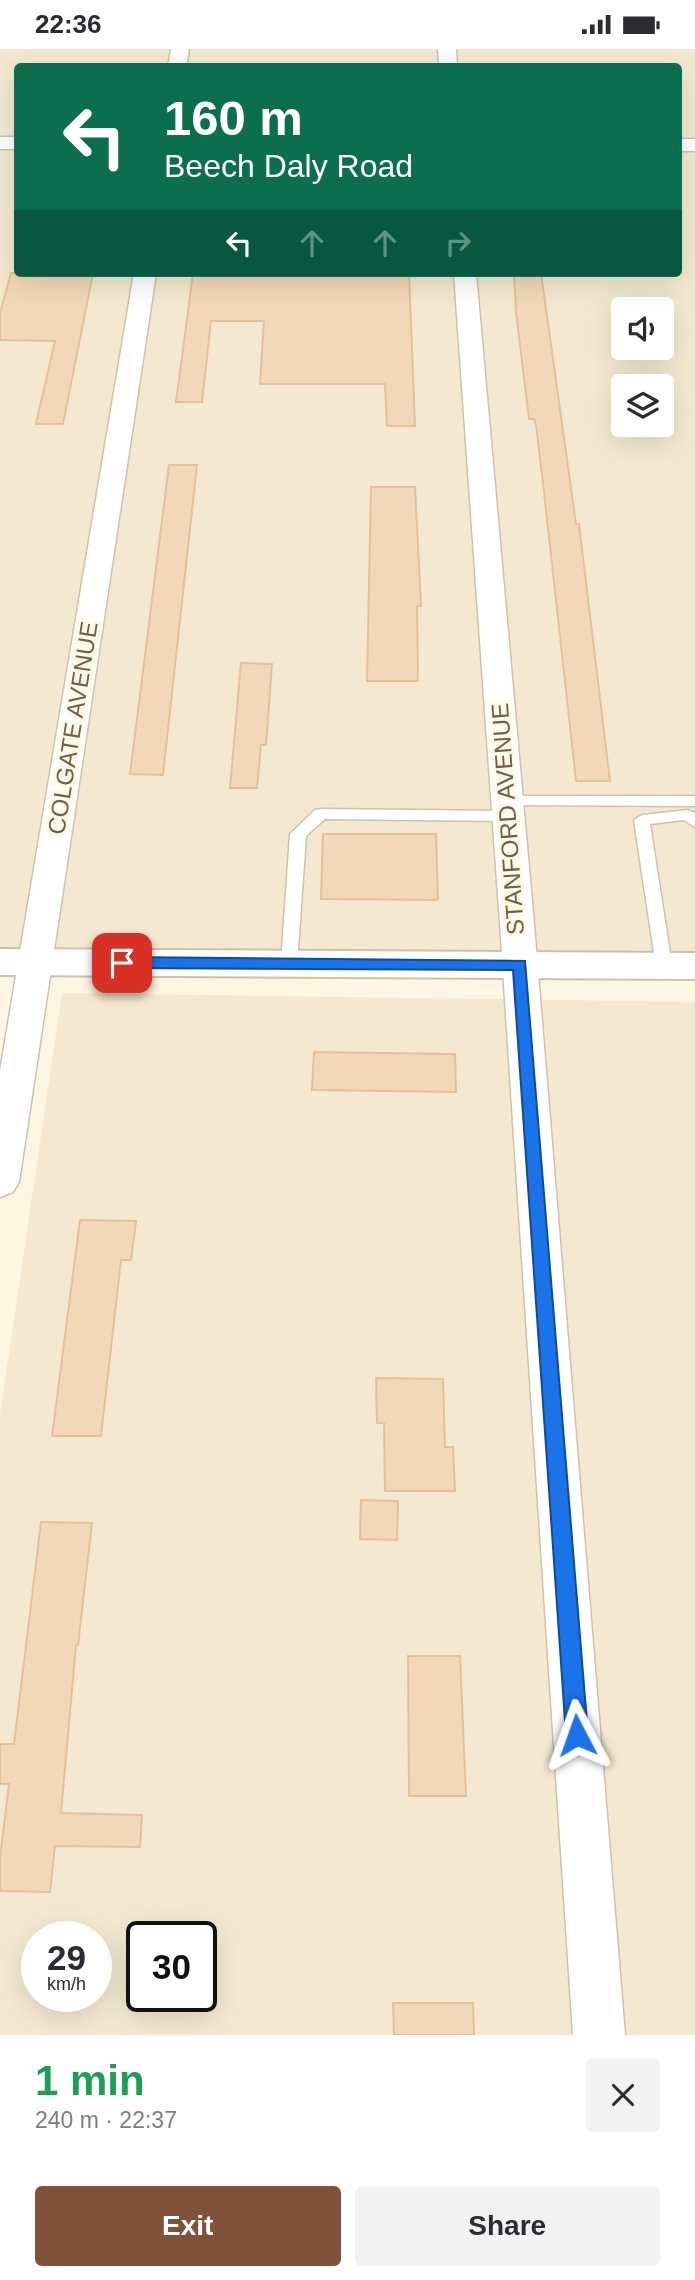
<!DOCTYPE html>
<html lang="en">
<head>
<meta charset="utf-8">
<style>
  :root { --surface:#fff; --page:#f2f2f3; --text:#2b2b33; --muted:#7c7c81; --accent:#80523c }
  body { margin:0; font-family:Helvetica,sans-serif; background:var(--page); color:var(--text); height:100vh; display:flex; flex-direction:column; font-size:26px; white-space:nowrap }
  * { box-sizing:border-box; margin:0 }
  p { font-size:23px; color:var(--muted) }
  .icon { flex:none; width:38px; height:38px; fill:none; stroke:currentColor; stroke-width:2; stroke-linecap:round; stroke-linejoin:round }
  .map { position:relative; height:1986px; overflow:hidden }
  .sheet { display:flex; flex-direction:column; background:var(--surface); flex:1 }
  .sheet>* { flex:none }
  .banner { position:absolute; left:14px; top:14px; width:668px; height:214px; border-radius:7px; box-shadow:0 7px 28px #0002; background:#0b6e4f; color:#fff; overflow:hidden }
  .tools { position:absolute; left:611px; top:248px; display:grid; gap:14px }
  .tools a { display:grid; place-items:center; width:63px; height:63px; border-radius:7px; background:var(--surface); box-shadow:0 7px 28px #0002; font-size:35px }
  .speed { position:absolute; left:21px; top:1872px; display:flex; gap:14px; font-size:35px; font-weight:700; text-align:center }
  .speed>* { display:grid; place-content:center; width:91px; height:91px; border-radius:50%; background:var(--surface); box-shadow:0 7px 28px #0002; line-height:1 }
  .speed small { font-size:18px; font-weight:400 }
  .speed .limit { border:4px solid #111; border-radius:10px; background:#fff; color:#111 }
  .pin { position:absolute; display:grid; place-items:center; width:60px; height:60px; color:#fff; margin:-30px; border-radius:14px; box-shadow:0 4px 10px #0006 }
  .me { position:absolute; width:77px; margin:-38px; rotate:356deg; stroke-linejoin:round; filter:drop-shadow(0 0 5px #0008) }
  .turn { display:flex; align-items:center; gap:24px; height:147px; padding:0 35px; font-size:32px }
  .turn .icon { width:91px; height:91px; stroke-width:2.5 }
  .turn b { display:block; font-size:49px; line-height:60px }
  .lanes { display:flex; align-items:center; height:66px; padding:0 35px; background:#0003; justify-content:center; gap:35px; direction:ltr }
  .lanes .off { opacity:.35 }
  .round { display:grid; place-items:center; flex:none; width:74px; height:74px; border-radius:7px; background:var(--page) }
  .overview { display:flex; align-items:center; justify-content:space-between; height:119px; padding:0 35px }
  h1 { font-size:42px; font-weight:800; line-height:52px; color:#1e9e55 }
  .action { display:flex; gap:14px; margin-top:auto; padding:14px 35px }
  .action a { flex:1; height:80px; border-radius:7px; background:var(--accent); color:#fff; font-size:28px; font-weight:800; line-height:80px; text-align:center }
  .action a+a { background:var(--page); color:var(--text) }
  .status { display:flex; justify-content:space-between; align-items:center; height:49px; padding:0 35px; background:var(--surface); direction:ltr }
  .status svg { height:19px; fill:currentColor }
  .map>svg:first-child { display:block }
  .residential { fill:#f4e9d0; fill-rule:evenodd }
  .building { fill:#f2d8b9; stroke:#e4c19a; stroke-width:2 }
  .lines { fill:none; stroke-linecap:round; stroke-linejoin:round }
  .service-casing { stroke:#cfc1ac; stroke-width:3 }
  .minor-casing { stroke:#cfc1ac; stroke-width:3 }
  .secondary-casing { stroke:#d0c0a6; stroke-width:4 }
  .service { fill:#fff; fill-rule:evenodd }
  .minor { fill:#fff; fill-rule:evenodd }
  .secondary { fill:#fff; fill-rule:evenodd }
  .route { fill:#1a73e8; stroke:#114b97; stroke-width:2 }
  .labels { text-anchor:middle; stroke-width:7; stroke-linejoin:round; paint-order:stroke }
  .street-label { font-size:24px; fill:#745e48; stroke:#fff9e8 }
</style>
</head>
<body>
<div class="status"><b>22:36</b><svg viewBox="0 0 49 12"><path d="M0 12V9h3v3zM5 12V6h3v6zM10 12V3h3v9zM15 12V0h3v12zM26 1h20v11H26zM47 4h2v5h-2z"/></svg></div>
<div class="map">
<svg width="695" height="1986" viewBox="0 0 695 1986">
  <rect width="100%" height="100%" fill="#fcf6e2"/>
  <!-- residential -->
  <g class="residential">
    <path d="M0,0H695V917L0,913ZM18,18H679V224H18ZM623,261H662V299H623ZM623,338H662V376H623Z"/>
    <path d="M62,944L695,953V1986H0V1366ZM37,1888H96V1948H37ZM142,1888H201V1948H142Z"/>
  </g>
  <!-- building -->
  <g class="building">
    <path d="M11,224H93L63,375H36L55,292L0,291V264Z"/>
    <path d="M193,224H409L415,377H387L385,335H260L264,272H211L202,353H176Z"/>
    <path d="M541,224L576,475H579L610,732H576L543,434L536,376L534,370H529L516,263L514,225Z"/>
    <path d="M169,416H197L163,726L130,725Z"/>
    <path d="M371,438H415L421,557H417L418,632H367Z"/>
    <path d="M241,614L272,615L266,696H261L257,739H230Z"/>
    <path d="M323,785H436L438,851L321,850Z"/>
    <path d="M314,1003L455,1005L456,1043L312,1041Z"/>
    <path d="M80,1171L136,1172L131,1211H121L101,1387H52Z"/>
    <path d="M376,1329L443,1330L445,1398H453L455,1442H385L384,1374H377Z"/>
    <path d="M361,1451L398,1452L397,1491L360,1490Z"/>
    <path d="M41,1473L92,1474L78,1596H76L61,1764L142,1766L140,1798L55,1797L50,1843L0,1842V1810L9,1735H0V1695H14Z"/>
    <path d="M408,1607H460L466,1747H409Z"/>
    <path d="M393,1954H473L474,1986H394Z"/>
  </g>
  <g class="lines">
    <!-- service casing -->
    <g class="service-casing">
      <g id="service">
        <path d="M507,747H695V757L502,756L499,752Z"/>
        <path d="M321,760L508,762L516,767L508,772L325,770L306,787L297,915L289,921L281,915L290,785L315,761Z"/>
        <path d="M688,761L695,764V778L684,771L650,775L672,917L664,923L656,917L634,771L642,766Z"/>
      </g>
    </g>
    <!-- minor casing -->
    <g class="minor-casing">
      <g id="minor">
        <path d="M171,0H189L186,18H168Z"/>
        <path d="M438,0H456L457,18H439Z"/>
        <rect x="0" y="88" width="18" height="12"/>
        <rect x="679" y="90" width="16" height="12"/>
        <path d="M134,224H156L19,1133L13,1143L0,1148V1022Z"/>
        <path d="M454,224H476L534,875L625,1986H573L500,875Z"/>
      </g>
    </g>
    <!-- secondary casing -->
    <g class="secondary-casing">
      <path id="secondary" d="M0,900L695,904V930L0,926Z"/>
    </g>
    <!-- service -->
    <use href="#service" class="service"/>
    <!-- minor -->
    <use href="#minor" class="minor"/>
    <!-- secondary -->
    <use href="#secondary" class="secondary"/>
  </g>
  <!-- route -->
  <path class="route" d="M122,908L525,912L588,1686L584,1693L577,1696L569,1693L566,1686L513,921L122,919L115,914Z"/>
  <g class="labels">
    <!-- street labels -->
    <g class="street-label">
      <text transform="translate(73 679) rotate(-81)" y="8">COLGATE AVENUE</text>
      <text transform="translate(508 770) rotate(-94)" y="8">STANFORD AVENUE</text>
    </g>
  </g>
</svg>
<div class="tools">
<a><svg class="icon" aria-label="sound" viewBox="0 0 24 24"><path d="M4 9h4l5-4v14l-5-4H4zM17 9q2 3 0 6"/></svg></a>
<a><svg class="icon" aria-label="layers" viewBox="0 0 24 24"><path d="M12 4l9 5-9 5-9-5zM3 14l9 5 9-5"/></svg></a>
</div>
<div class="speed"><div>29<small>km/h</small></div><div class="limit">30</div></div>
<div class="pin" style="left:122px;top:914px;background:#d93025"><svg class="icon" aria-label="arrive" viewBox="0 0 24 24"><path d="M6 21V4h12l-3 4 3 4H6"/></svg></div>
<svg class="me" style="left:577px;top:1686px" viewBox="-20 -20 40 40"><path d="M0-17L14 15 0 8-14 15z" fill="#1a73e8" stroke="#fff" stroke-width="4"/></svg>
<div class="banner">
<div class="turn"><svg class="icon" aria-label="left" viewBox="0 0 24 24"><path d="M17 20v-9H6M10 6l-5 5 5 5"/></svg><div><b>160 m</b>Beech Daly Road</div></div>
<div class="lanes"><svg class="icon" aria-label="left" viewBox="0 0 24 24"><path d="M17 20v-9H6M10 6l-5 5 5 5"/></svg><svg class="icon off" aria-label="ahead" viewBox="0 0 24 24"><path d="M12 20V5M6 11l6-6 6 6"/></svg><svg class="icon off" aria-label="ahead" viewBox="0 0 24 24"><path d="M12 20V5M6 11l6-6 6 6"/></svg><svg class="icon off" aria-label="right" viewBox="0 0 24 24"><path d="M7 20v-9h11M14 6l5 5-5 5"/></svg></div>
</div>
</div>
<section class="sheet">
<div class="overview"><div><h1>1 min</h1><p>240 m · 22:37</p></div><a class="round"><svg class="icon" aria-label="close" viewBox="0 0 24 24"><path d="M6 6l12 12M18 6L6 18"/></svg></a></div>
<div class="action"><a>Exit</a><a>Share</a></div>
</section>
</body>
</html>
